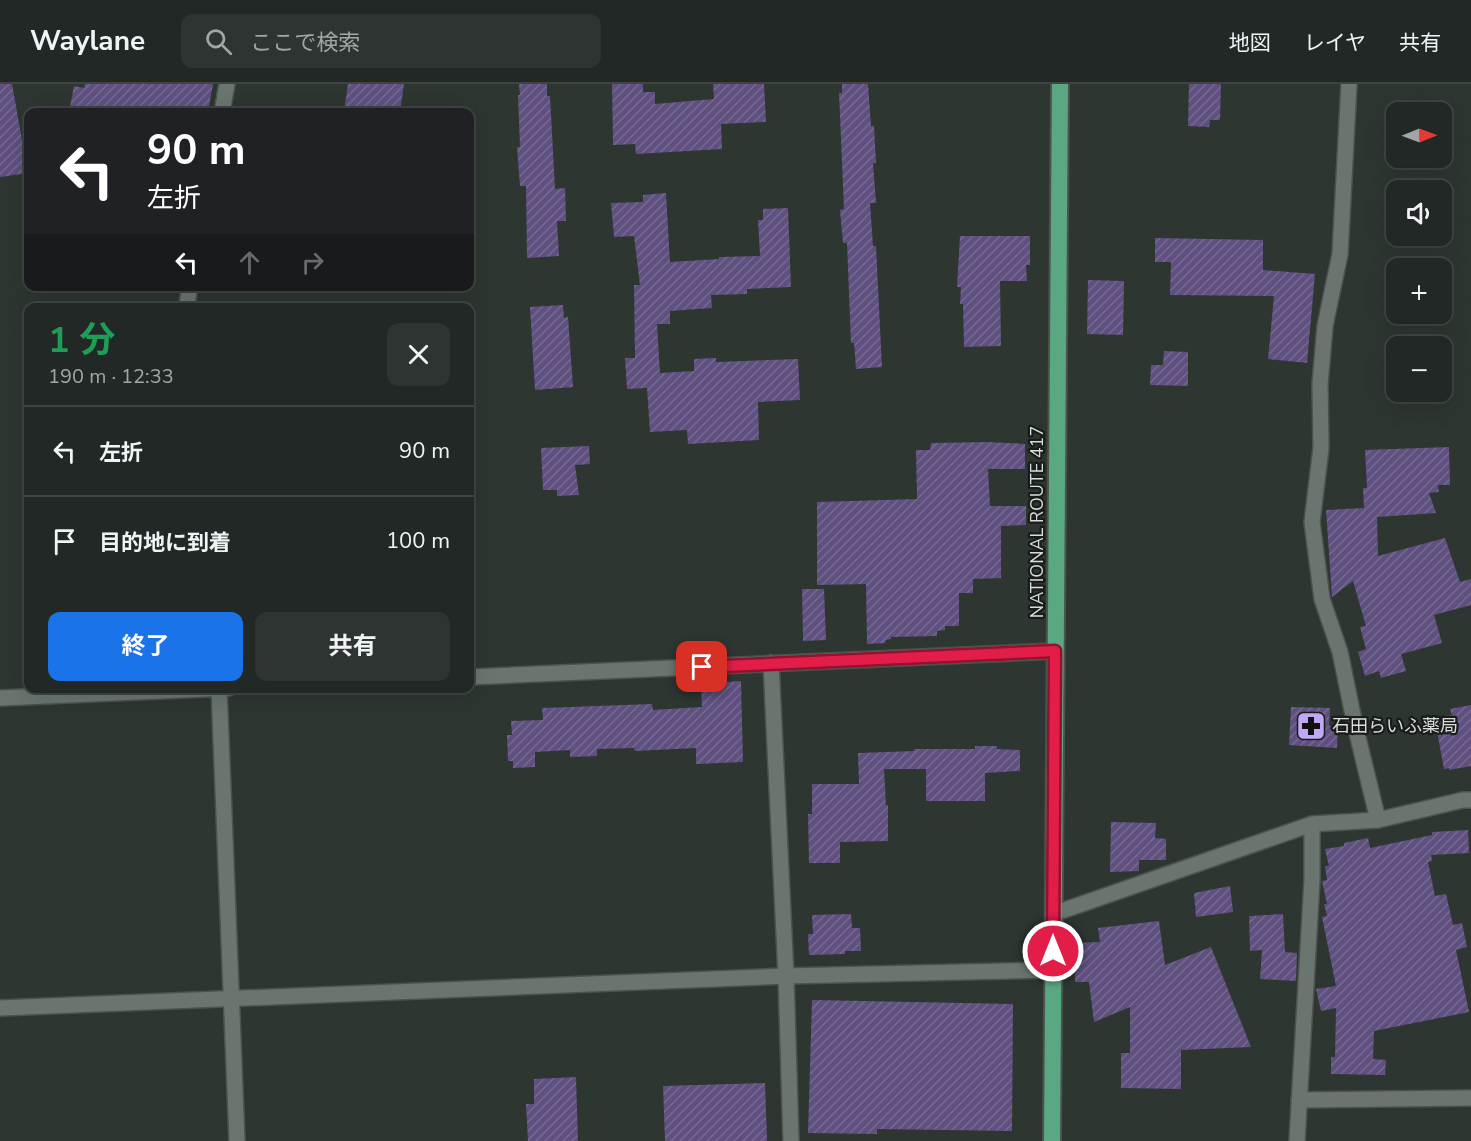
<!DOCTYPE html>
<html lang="ja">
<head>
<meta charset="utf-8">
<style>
  :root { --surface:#222825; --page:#2e3432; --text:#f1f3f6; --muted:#a2a6a7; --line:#3f4442; --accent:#1a73e8 }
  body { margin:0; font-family:"Nunito Sans","Noto Sans JP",sans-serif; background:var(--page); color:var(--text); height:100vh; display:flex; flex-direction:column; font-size:22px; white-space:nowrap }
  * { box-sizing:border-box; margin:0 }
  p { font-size:20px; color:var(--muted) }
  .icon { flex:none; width:33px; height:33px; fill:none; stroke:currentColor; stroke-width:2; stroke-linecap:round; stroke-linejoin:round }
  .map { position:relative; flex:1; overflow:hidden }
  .sheet { position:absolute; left:24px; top:219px; width:450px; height:390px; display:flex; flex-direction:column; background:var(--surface); border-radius:12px; box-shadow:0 6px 24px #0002,0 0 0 2px var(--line) }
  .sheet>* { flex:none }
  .banner { position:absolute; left:24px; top:24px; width:450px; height:183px; border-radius:12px; box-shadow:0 6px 24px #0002,0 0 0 2px var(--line); background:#202124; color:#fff; overflow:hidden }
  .needle { width:39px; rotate:89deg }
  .controls { position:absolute; left:1386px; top:18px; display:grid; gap:12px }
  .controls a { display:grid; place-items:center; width:66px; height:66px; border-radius:12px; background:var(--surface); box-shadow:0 6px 24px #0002,0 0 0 2px var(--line); font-size:30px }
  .pin { position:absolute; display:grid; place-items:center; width:51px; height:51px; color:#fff; margin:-26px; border-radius:12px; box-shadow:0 3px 9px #0006 }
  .me { position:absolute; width:66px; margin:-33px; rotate:0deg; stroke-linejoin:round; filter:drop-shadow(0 0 4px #0008) }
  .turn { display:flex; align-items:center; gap:21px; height:126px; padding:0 24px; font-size:27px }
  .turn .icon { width:78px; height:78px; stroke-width:2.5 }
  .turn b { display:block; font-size:42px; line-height:51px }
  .lanes { display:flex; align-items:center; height:57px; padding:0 24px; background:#0003; justify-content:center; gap:30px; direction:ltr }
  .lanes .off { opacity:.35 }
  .round { display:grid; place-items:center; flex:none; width:63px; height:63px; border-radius:12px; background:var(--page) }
  .headline { display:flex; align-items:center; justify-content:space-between; height:102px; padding:0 24px }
  h1 { font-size:36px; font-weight:700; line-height:45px; color:#1e9e55 }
  .primary-button { display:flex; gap:12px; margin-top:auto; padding:12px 24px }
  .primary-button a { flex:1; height:69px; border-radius:12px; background:var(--accent); color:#fff; font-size:24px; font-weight:700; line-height:69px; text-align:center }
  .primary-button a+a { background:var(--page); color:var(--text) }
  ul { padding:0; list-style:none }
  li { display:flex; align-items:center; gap:18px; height:90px; padding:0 24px; border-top:2px solid var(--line) }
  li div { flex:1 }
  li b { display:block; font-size:22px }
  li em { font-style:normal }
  header { display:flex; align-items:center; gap:36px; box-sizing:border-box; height:84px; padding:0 30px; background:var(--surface); border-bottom:2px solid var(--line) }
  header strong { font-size:28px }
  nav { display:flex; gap:33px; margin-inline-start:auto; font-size:21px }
  .search { width:420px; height:54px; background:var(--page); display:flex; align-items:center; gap:15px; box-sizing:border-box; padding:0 21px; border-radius:12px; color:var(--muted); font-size:22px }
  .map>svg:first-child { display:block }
  .building { fill:url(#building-hatch) }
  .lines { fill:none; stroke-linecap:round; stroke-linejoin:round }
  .minor-casing { stroke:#4c534f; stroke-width:18 }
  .tertiary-casing { stroke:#4c534f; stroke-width:18 }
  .trunk-casing { stroke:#4c534f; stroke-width:20 }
  .minor { stroke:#6b756f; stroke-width:15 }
  .tertiary { stroke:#6b756f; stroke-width:15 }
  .trunk { stroke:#5aa882; stroke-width:16 }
  .route-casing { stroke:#92132f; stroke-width:15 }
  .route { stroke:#e11d48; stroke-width:10 }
  .labels { text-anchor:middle; stroke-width:4.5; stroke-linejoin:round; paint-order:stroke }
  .street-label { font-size:18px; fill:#d7ddda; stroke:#191c1a }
  .poi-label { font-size:18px; fill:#d7ddda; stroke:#191c1a; text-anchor:start }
</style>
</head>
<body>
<header>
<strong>Waylane</strong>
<div class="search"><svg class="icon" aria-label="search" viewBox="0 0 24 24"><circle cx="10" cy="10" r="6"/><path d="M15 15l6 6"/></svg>ここで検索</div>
<nav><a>地図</a><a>レイヤ</a><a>共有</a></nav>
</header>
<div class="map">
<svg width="1471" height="1057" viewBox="0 0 1471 1057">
  <defs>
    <pattern id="building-hatch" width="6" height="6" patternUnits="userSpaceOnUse" patternTransform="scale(1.5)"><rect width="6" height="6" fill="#5f5080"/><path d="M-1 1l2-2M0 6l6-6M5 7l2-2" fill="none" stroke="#756991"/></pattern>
  </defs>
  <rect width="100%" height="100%" fill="#2e3631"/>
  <!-- building -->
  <g class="building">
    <path d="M0,0H12L22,56H25L28,89L0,93Z"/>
    <path d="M85,0H213L208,28H69L74,2L84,4Z"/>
    <path d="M348,0H404L400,28H344Z"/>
    <path d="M519,0H547V12H550L555,105L565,104L566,137H557L559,172L527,174L526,102H520L517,63H520L518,11H520Z"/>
    <path d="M612,0H643V8H655V20L714,15L713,0H764L766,38L721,40L722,65L636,70L635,60L613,61Z"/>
    <path d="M842,0H868L871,42H874L876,79H873L876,119H870L873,162H876L882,283L856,285L854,259H851L847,159H843L840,126L844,125L839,9H842Z"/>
    <path d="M1189,0H1221L1220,36H1210L1209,43L1188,42Z"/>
    <path d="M666,109L670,178L719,175V173L760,172L758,136H763V125L788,124L791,203L747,205V210L711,211L712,224L670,227V240H657L660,289L694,287V275L716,274V278L798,275L800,316L758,318L759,356L688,360L687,346L650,348L647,304L627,305L625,274H635L634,201H640L634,152L614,153L611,119L643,118V111Z"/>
    <path d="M960,152H1030V181H1026L1027,197H1000L1001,262L964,263L963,220H960L961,203H957Z"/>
    <path d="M1155,154L1263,156V186L1315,190L1307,279L1268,275L1274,212L1170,211L1171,178H1155Z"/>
    <path d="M1088,196L1124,197L1123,251L1087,250Z"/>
    <path d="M563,221L564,234L568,233L573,303L535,306L530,223Z"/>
    <path d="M1164,267L1188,268V302L1150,301L1151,281H1163Z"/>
    <path d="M988,358L1025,360V385H988L990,422H1026V441L1001,442V494L973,495V509H959V542H945V546L937,547V552L891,553V555L886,556L885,559L867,560L866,500L817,501V418L917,415L916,366H930L931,359Z"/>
    <path d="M589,362L590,380L575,381L579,411L557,412V406H543L541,364Z"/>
    <path d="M1449,363L1450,401H1438L1439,408L1429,409L1436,429L1377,433L1378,472L1445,454L1460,498L1471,495V521L1434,531L1442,559L1401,570L1406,587L1381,594L1379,587L1365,592L1358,568L1366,565L1360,543L1366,542L1353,497L1332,513L1326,426L1364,424L1363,404H1367L1365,366Z"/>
    <path d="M802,505H824L826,556L803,557Z"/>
    <path d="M741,597L743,678L696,680V664L635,667L634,664L597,665V672L570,673V666L535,668V683L513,684V677H508L507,651H512L511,637L543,636L542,624L652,620L653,626L702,623L701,600Z"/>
    <path d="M1471,621V682L1449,686V684L1444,685L1435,636L1438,635V633L1452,631L1450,625Z"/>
    <path d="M1291,623L1330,624L1329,642H1338L1337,664L1289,661Z"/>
    <path d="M975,662H997V665L1020,666V687L985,689V717H926V685H884L886,721H888V757L840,758V779H809L808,730H812V700H859L858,669L914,667V665H975Z"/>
    <path d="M1111,738L1156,739L1155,754L1166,755V776H1139V787L1110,788Z"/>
    <path d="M1468,746L1469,769L1431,771L1432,777L1428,778L1435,812L1446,810L1453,841L1462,839L1467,863L1456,866L1469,928L1374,947L1373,975L1386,976L1385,991L1331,990V973H1335L1336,924L1321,927L1316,905L1336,902L1322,833L1327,832L1324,820H1327L1322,797L1327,796L1325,782H1329L1325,765L1344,762V759L1368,754L1370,764L1432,751V748Z"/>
    <path d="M1230,802L1233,828L1196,833L1194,809Z"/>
    <path d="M851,830L852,844H860L861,867H845V870L809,871L808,850H813L812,831Z"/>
    <path d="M1283,830L1285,868L1297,869L1296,897L1260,895L1262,866L1250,867L1249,832Z"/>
    <path d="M1159,837L1165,881L1211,863L1251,963L1181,966V1005L1121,1004V969H1130V923L1094,938L1089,898H1075L1076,859L1100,858L1098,844Z"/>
    <path d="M812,916L1013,920L1012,1047L877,1045V1050L808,1049Z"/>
    <path d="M576,993L578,1057H528L526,1020H534V995Z"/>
    <path d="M765,999L767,1057H665L663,1002Z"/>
  </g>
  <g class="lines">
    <!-- minor casing -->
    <g class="minor-casing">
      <g id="minor">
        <path d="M1349,0L1340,170L1325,242L1320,300L1321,364L1312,438L1322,515L1340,568L1355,641L1378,736"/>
        <path d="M222,28L227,0"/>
        <path d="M189,224L187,220L190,202"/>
        <path d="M771,579L786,892L791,1057"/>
        <path d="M219,604L237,1057"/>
        <path d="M1053,830L1312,740L1378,736L1463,716H1471"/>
        <path d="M0,924L786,892L1053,886"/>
        <path d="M1299,1016L1471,1014"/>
        <path d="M1297,1057L1312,796V740"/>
      </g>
    </g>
    <!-- tertiary casing -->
    <g class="tertiary-casing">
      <g id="tertiary">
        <path d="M470,593L1055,567"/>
        <path d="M0,614L229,604"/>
      </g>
    </g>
    <!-- trunk casing -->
    <g class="trunk-casing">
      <path id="trunk" d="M1052,1057L1060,0"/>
    </g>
    <!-- minor -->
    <use href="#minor" class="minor"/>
    <!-- tertiary -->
    <use href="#tertiary" class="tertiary"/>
    <!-- trunk -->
    <use href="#trunk" class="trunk"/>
  </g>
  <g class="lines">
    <!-- route casing -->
    <g class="route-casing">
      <path id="route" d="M702,583L1055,567L1053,867"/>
    </g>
    <!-- route -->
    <use href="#route" class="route"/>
  </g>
  <!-- icons -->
  <defs>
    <g id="pharmacy-square" transform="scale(1.5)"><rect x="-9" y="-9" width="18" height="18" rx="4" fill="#bfa8f4" stroke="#191c1a"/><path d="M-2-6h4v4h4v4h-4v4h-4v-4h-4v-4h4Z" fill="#111"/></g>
  </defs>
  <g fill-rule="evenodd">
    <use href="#pharmacy-square" x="1311" y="642"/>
  </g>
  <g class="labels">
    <!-- street labels -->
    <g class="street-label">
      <text transform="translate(1037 438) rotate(-90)" y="6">NATIONAL ROUTE 417</text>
    </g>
    <!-- poi labels -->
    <g class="poi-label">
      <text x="1332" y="648">石田らいふ薬局</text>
    </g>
  </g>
</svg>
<div class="controls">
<a><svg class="needle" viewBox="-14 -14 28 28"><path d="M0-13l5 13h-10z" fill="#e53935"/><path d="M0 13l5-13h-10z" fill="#a2a6a7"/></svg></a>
<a><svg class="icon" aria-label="sound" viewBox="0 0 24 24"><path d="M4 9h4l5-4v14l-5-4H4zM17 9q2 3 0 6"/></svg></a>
<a>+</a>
<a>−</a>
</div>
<div class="pin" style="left:702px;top:583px;background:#d93025"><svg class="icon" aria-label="arrive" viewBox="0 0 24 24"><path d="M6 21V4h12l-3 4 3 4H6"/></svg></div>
<svg class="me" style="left:1053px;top:867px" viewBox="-20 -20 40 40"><circle r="17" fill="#e11d48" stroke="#fff" stroke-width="3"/><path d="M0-11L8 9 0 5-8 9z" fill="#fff"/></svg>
<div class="banner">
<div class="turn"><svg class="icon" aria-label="left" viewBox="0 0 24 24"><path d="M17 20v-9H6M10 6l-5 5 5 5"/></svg><div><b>90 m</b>左折</div></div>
<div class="lanes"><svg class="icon" aria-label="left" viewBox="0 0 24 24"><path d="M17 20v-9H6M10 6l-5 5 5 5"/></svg><svg class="icon off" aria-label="ahead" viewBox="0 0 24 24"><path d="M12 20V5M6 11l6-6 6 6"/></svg><svg class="icon off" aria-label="right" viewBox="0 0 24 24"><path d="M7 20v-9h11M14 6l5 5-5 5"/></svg></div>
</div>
<section class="sheet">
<div class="headline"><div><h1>1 分</h1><p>190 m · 12:33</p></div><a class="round"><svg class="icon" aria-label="close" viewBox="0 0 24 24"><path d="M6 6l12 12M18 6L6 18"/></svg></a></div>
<ul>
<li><svg class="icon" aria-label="left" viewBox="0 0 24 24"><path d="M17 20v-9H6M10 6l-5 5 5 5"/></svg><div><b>左折</b></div><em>90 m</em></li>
<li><svg class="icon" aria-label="arrive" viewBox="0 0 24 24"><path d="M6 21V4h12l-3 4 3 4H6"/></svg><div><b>目的地に到着</b></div><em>100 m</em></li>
</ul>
<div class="primary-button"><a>終了</a><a>共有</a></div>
</section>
</div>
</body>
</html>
